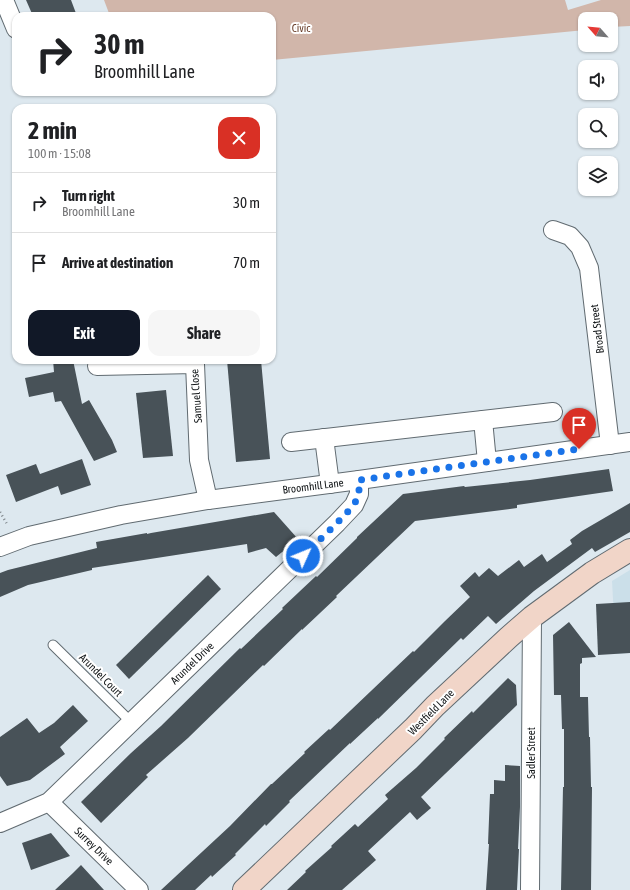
<!DOCTYPE html>
<html lang="en">
<head>
<meta charset="utf-8">
<style>
  :root { --surface:#fff; --page:#f6f6f6; --text:#202124; --muted:#757577; --line:#e0e0e0; --accent:#111827 }
  body { margin:0; font-family:"Asap Condensed",sans-serif; background:var(--page); color:var(--text); height:100vh; display:flex; flex-direction:column; font-size:15px; white-space:nowrap }
  * { box-sizing:border-box; margin:0 }
  p { font-size:13px; color:var(--muted) }
  .icon { flex:none; width:22px; height:22px; fill:none; stroke:currentColor; stroke-width:2; stroke-linecap:round; stroke-linejoin:round }
  .map { position:relative; flex:1; overflow:hidden }
  .drawer { position:absolute; left:12px; top:104px; width:264px; height:260px; display:flex; flex-direction:column; background:var(--surface); border-radius:12px; box-shadow:0 1px 3px #0004 }
  .drawer>* { flex:none }
  .hud { position:absolute; left:12px; top:12px; width:264px; height:84px; border-radius:12px; box-shadow:0 1px 3px #0004; background:#fff; color:var(--text); overflow:hidden }
  .needle { width:26px; rotate:297deg }
  .tools { position:absolute; left:578px; top:12px; display:grid; gap:8px }
  .tools a { display:grid; place-items:center; width:40px; height:40px; border-radius:8px; background:var(--surface); box-shadow:0 1px 3px #0004; font-size:20px }
  .pin { position:absolute; display:grid; place-items:center; width:34px; height:34px; color:#fff; margin:-41px -17px; border-radius:50% 50% 50% 0; rotate:-45deg; box-shadow:0 0 4px #0007 }
  .pin .icon { rotate:45deg }
  .me { position:absolute; width:44px; margin:-22px; rotate:46deg; stroke-linejoin:round; filter:drop-shadow(0 0 3px #0008) }
  .turn { display:flex; align-items:center; gap:14px; height:84px; padding:0 16px; font-size:18px }
  .turn .icon { width:52px; height:52px; stroke-width:2.5 }
  .turn b { display:block; font-size:28px; line-height:34px }
  .round { display:grid; place-items:center; flex:none; width:42px; height:42px; border-radius:12px; background:var(--page) }
  .summary { display:flex; align-items:center; justify-content:space-between; height:68px; padding:0 16px }
  h1 { font-size:24px; font-weight:700; line-height:30px }
  .button { display:flex; gap:8px; margin-top:auto; padding:8px 16px }
  .button a { flex:1; height:46px; border-radius:12px; background:var(--accent); color:#fff; font-size:16px; font-weight:700; line-height:46px; text-align:center }
  .button a+a { background:var(--page); color:var(--text) }
  ul { padding:0; list-style:none }
  li { display:flex; align-items:center; gap:12px; height:60px; padding:0 16px; border-top:1px solid var(--line) }
  li div { flex:1 }
  li b { display:block; font-size:15px }
  li em { font-style:normal }
  .map>svg:first-child { display:block }
  .built { fill:#cbdfe9 }
  .green { fill:#d1b6aa }
  .building { fill:#485258 }
  .lines { fill:none; stroke-linecap:round; stroke-linejoin:round }
  .lane-casing { stroke:#616b71; stroke-width:11 }
  .street-casing { stroke:#616b71; stroke-width:20 }
  .secondary-casing { stroke:#616b71; stroke-width:24 }
  .path { stroke:#82898e; stroke-width:2.5; stroke-dasharray:1 3; stroke-linecap:butt }
  .lane { stroke:#fff; stroke-width:9 }
  .street { stroke:#fff; stroke-width:18 }
  .secondary { stroke:#f1d5c8; stroke-width:22 }
  .route { stroke:#1a73e8; stroke-width:7; stroke-dasharray:0 12.6 }
  .labels { text-anchor:middle; stroke-width:4; stroke-linejoin:round; paint-order:stroke }
  .park-label { font-size:11px; fill:#663924; stroke:#fff }
  .street-label { font-size:11px; fill:#111517; stroke:#fff }
</style>
</head>
<body>
<div class="map">
<svg width="630" height="890" viewBox="0 0 630 890">
  <rect width="100%" height="100%" fill="#dde8ef"/>
  <!-- built -->
  <path class="built" d="M630,570V653L616,654L612,581Z"/>
  <!-- green -->
  <path class="green" d="M104,0H565L568,10L601,0H630V26L611,27V19H585V30L272,60V16H110Z"/>
  <!-- building -->
  <g class="building">
    <path d="M26,0H71L77,16H33Z"/>
    <path d="M53,360H73L82,404L89,400L112,440L117,452L94,461L61,401L55,402L53,392L29,397L25,378L54,372Z"/>
    <path d="M227,360H261L270,459L236,462Z"/>
    <path d="M166,390L173,456L143,458L136,393Z"/>
    <path d="M82,459L91,485L61,495L58,486L16,502L6,475L36,464L40,474Z"/>
    <path d="M609,469L613,491L517,505V508L415,521L336,596L337,597L302,630V629L264,666L263,665L188,738L146,775L148,777L101,823L81,802L131,753L161,726L240,648L241,649L283,609L282,608L316,576L317,577L357,538V537L403,494L464,486L465,487L530,480Z"/>
    <path d="M630,503V532L595,552L592,548L534,591L496,624L488,616L463,640L461,638L378,719V718L350,744V743L289,801L290,802L266,826L265,824L235,854L236,855L212,877L211,875L195,890H161L230,826L271,784H272L305,753L304,752L329,729L330,730L413,651L414,652L445,621L470,597L460,586L475,572L479,577L489,568L498,576L519,560L524,567L542,554L547,562L572,544L570,540L582,531Z"/>
    <path d="M274,512L298,539L276,557L266,548L248,553L247,544L92,568V570L28,585L0,597V573L8,570L97,548L96,542L147,533V534L151,533Z"/>
    <path d="M208,575L221,589L129,679L116,665Z"/>
    <path d="M630,602V653L598,655L596,604Z"/>
    <path d="M569,622L596,657L582,658V663L580,664V697H588L589,737H590L591,787H592L591,890H561L563,787H564V729H562L561,695H554L553,635Z"/>
    <path d="M508,678L516,685L517,705L421,797L431,808L417,820L410,812L368,851L376,860L342,890H287L306,872L305,871L332,847L331,846L355,824L358,827L388,799L385,795L416,768L445,739L444,738L472,711L473,713Z"/>
    <path d="M73,705L88,721L60,747L65,754L30,780L7,786L0,776V737L27,718L39,733L54,723Z"/>
    <path d="M505,765L520,766V807L518,849H519L517,890H486L489,844H488L490,794H494V780L505,781Z"/>
    <path d="M51,833L70,856L31,870L22,843Z"/>
    <path d="M81,865L104,890H55L73,873Z"/>
  </g>
  <g class="lines">
    <!-- lane casing -->
    <g class="lane-casing">
      <path id="lane" d="M53,645L131,722"/>
    </g>
    <!-- street casing -->
    <g class="street-casing">
      <g id="street">
        <path d="M4,0L16,29"/>
        <path d="M553,230L570,236L580,247L589,268L610,445"/>
        <path d="M97,366L195,364L199,460L208,500"/>
        <path d="M483,420L487,462"/>
        <path d="M324,438L330,484"/>
        <path d="M291,442L553,412"/>
        <path d="M0,547L29,536L121,515L208,500L359,480L630,442"/>
        <path d="M49,802L139,890"/>
        <path d="M0,823L49,802L337,523L354,505L359,494V480"/>
        <path d="M530,890L532,617"/>
      </g>
    </g>
    <!-- secondary casing -->
    <g class="secondary-casing">
      <path id="secondary" d="M244,890L413,729L435,706L509,637L532,617L592,573L630,550"/>
    </g>
    <!-- path -->
    <path class="path" d="M0,512L7,524"/>
    <!-- lane -->
    <use href="#lane" class="lane"/>
    <!-- street -->
    <use href="#street" class="street"/>
    <!-- secondary -->
    <use href="#secondary" class="secondary"/>
  </g>
  <g class="lines">
    <!-- route -->
    <path class="route" d="M303,556L337,523L354,505L359,494V480L579,449"/>
  </g>
  <g class="labels">
    <!-- park labels -->
    <g class="park-label">
      <text x="301" y="32">Civic</text>
    </g>
    <!-- street labels -->
    <g class="street-label">
      <text transform="translate(597 329) rotate(-97)" y="4">Broad Street</text>
      <text transform="translate(196 396) rotate(-94)" y="4">Samuel Close</text>
      <text transform="translate(313 486) rotate(-7)" y="4">Broomhill Lane</text>
      <text transform="translate(192 663) rotate(-44)" y="4">Arundel Drive</text>
      <text transform="translate(101 675) rotate(45)" y="4">Arundel Court</text>
      <text transform="translate(431 712) rotate(-45)" y="4">Westfield Lane</text>
      <text transform="translate(531 753) rotate(-90)" y="4">Sadler Street</text>
      <text transform="translate(94 846) rotate(44)" y="4">Surrey Drive</text>
    </g>
  </g>
</svg>
<div class="tools">
<a><svg class="needle" viewBox="-14 -14 28 28"><path d="M0-13l5 13h-10z" fill="#e53935"/><path d="M0 13l5-13h-10z" fill="#757577"/></svg></a>
<a><svg class="icon" aria-label="sound" viewBox="0 0 24 24"><path d="M4 9h4l5-4v14l-5-4H4zM17 9q2 3 0 6"/></svg></a>
<a><svg class="icon" aria-label="search" viewBox="0 0 24 24"><circle cx="10" cy="10" r="6"/><path d="M15 15l6 6"/></svg></a>
<a><svg class="icon" aria-label="layers" viewBox="0 0 24 24"><path d="M12 4l9 5-9 5-9-5zM3 14l9 5 9-5"/></svg></a>
</div>
<div class="pin" style="left:579px;top:449px;background:#d93025"><svg class="icon" aria-label="arrive" viewBox="0 0 24 24"><path d="M6 21V4h12l-3 4 3 4H6"/></svg></div>
<svg class="me" style="left:303px;top:556px" viewBox="-20 -20 40 40"><circle r="17" fill="#1a73e8" stroke="#fff" stroke-width="3"/><path d="M0-11L8 9 0 5-8 9z" fill="#fff"/></svg>
<div class="hud">
<div class="turn"><svg class="icon" aria-label="right" viewBox="0 0 24 24"><path d="M7 20v-9h11M14 6l5 5-5 5"/></svg><div><b>30 m</b>Broomhill Lane</div></div>
</div>
<section class="drawer">
<div class="summary"><div><h1>2 min</h1><p>100 m · 15:08</p></div><a class="round" style="background:#d93025;color:#fff"><svg class="icon" aria-label="close" viewBox="0 0 24 24"><path d="M6 6l12 12M18 6L6 18"/></svg></a></div>
<ul>
<li><svg class="icon" aria-label="right" viewBox="0 0 24 24"><path d="M7 20v-9h11M14 6l5 5-5 5"/></svg><div><b>Turn right</b><p>Broomhill Lane</p></div><em>30 m</em></li>
<li><svg class="icon" aria-label="arrive" viewBox="0 0 24 24"><path d="M6 21V4h12l-3 4 3 4H6"/></svg><div><b>Arrive at destination</b></div><em>70 m</em></li>
</ul>
<div class="button"><a>Exit</a><a>Share</a></div>
</section>
</div>
</body>
</html>
